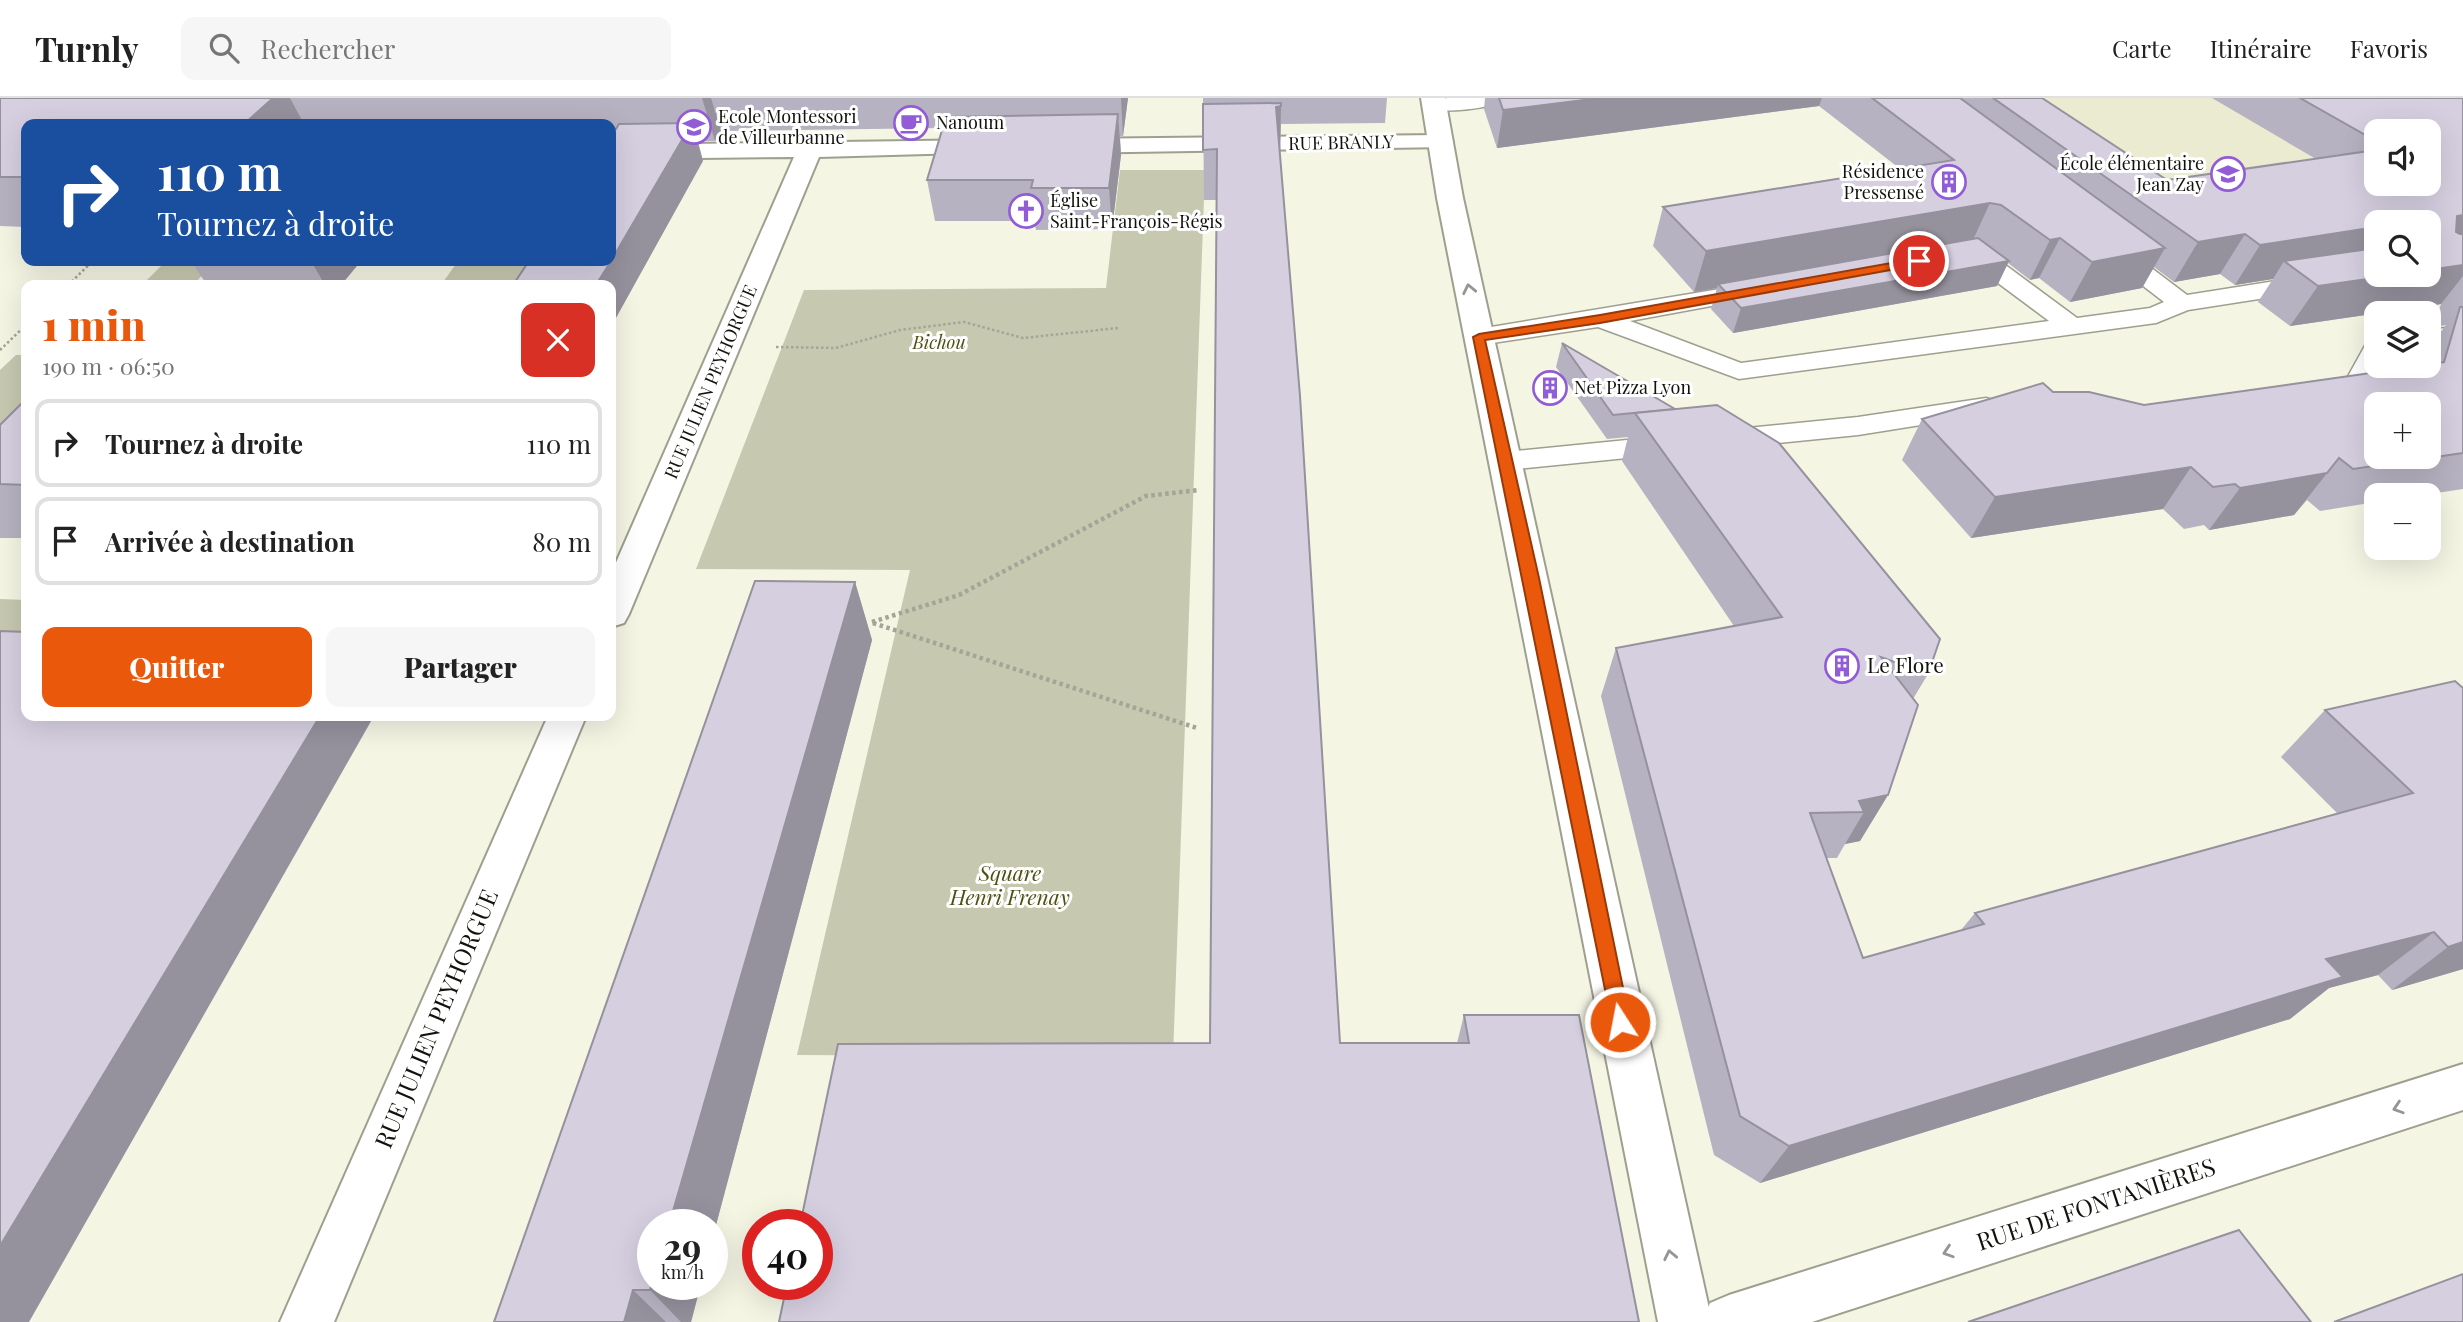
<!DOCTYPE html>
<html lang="fr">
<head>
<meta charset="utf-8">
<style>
  :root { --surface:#fff; --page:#f6f6f6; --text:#222; --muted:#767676; --line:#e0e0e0; --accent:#ea580c }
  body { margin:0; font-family:"Playfair Display",serif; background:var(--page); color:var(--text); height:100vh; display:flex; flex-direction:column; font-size:26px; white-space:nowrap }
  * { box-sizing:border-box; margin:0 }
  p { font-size:23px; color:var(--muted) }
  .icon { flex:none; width:38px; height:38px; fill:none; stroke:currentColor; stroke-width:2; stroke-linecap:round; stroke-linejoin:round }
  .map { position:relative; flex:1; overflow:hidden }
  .drawer { position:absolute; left:21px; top:182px; width:595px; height:441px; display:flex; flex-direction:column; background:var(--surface); border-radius:14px; box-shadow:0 7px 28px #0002 }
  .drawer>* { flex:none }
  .guide { position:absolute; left:21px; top:21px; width:595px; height:147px; border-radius:14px; box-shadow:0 7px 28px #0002; background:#1a4fa0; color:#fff; overflow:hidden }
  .controls { position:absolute; left:2364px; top:21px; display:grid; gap:14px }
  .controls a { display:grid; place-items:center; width:77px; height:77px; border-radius:14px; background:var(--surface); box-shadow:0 7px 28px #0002; font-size:35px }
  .speed { position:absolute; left:637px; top:1111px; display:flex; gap:14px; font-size:35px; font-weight:700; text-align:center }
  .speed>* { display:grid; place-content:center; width:91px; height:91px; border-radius:50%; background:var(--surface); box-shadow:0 7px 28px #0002; line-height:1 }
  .speed small { font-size:18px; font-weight:400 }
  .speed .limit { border:10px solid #d22; background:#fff; color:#111 }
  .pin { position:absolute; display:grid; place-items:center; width:60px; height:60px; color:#fff; margin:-30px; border:4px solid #fff; border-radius:50%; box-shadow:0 2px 7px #0007 }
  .me { position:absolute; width:77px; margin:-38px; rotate:349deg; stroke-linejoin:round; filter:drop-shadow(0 0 5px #0008) }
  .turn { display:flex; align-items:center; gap:24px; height:147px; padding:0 21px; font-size:32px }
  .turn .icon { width:91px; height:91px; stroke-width:2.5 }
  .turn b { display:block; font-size:49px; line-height:60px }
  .round { display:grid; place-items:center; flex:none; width:74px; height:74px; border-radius:14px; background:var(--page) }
  .overview { display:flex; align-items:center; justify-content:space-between; height:119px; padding:0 21px }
  h1 { font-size:42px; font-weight:800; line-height:52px; color:var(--accent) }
  .action { display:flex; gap:14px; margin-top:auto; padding:14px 21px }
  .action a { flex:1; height:80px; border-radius:14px; background:var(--accent); color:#fff; font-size:28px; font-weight:800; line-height:80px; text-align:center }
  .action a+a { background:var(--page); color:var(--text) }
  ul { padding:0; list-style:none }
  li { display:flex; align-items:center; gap:21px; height:88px; margin:0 14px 10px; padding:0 7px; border:4px solid var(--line); border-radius:14px }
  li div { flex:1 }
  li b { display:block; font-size:26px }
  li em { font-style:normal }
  header { display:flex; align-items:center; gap:42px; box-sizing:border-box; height:98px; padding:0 35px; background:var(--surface); border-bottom:2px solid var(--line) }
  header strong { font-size:33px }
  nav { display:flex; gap:38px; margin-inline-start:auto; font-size:24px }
  .search { width:490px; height:63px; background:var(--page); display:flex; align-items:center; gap:18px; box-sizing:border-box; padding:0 24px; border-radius:14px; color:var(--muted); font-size:26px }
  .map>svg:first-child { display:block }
  .built { fill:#eaebd1; fill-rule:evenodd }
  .green { fill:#c7c8b0 }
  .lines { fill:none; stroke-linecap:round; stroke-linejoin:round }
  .lane-casing { stroke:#9f9f8f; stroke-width:3 }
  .street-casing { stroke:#9f9f8f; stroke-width:4 }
  .secondary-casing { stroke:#9f9f8f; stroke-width:4 }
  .path-far1 { stroke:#a4a497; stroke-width:2.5; stroke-dasharray:2.5 2.5; stroke-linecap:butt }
  .path { stroke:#a4a497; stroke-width:4.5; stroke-dasharray:3.5 3.5; stroke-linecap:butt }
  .lane { fill:#fff; fill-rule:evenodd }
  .street { fill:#fff; fill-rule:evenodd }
  .secondary { fill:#fff; fill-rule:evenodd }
  .wall { fill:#b7b2c1; fill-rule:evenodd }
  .shaded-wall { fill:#95919d }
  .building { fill:#d5cfe0; stroke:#95919d; stroke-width:2; fill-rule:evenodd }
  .oneway { stroke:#959592 }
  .route { fill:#ea580c; stroke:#983908; stroke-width:2 }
  .labels { text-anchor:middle; stroke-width:6; stroke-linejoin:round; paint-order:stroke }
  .far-poi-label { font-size:18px; fill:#13130d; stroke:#fff; text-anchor:start }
  .far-street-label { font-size:18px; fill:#13130d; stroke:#fff }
  .far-park-label { font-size:18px; font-style:italic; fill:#4f4f12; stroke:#fff }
  .poi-label { font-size:21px; fill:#13130d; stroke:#fff; text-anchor:start }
  .park-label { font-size:21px; font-style:italic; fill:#4f4f12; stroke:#fff }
  .near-street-label { font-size:24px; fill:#13130d; stroke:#fff }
</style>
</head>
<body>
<header>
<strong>Turnly</strong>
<div class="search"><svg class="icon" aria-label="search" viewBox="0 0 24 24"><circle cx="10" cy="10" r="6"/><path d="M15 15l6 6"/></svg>Rechercher</div>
<nav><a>Carte</a><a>Itinéraire</a><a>Favoris</a></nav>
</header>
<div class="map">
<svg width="2463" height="1224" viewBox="0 0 2463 1224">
  <rect width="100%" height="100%" fill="#f4f5e3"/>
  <!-- built -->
  <path class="built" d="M1970,0H2463L2429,124H2376L2201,160ZM2376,33H2429V86H2376Z"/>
  <!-- green -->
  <g class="green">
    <path d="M1120,72H1205L1173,959L797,957L910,472L696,471L804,192L1106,190Z"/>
    <path d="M166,163H216L193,187H142Z"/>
    <path d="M458,163H563L548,187H441Z"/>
    <path d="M16,257H26V362L0,390V272Z"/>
    <path d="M0,501L26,502V548H0Z"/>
  </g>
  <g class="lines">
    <!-- lane casing -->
    <g class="lane-casing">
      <g id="lane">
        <path d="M1448,0H1508C1500,10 1432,18 1424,8L1427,3Z"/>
        <path d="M2112,145L2121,147L2187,197L2376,167V177H2387L2376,183L2188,212L2156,225L1739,281L1598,229L1479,247L1470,245L1466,239L1470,233L1479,231L1762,184L1771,187L1775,192L1771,197L1630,223L1741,265L2049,223L1967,162L1953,161L1950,156L1953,151L1972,147L1981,149L2077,220L2150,210L2164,204L2103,157L2100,152L2103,147Z"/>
        <path d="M2463,228V244L2429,248V232Z"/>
        <path d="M2376,242V268H2381L2367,294L2323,302L2313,300L2309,294L2313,288L2346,282L2367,244Z"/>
        <path d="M1986,300L1996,303L2000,309L1996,315L1858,337L1506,372L1496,370L1491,363L1496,356L1506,354L1858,319Z"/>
      </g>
    </g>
    <!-- street casing -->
    <g class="street-casing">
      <g id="street">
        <path d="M1441,37L1450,39L1453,44L1450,49L1068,55L1059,53L1056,48L1059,43L1068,41Z"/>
        <path d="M990,42L999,44L1002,49L999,54L819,59L629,516L624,525L611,529V476L794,59L611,61V47Z"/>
        <path d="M548,618H586L334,1224H280Z"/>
        <path d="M2463,966V1012L1812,1224H1702L1710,1205L1729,1197Z"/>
      </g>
    </g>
    <!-- secondary casing -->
    <g class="secondary-casing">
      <path id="secondary" d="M1421,0H1445L1463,100L1712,1224H1658L1437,100Z"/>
    </g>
    <!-- path-far1 -->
    <g class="path-far1">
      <path d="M68,187L93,163"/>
      <path d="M776,249L836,250L900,232L964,224L1023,240L1118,230"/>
      <path d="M0,252L26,227"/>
    </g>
    <!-- path -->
    <g class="path">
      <path d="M872,524L959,497L1146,398L1199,392"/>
      <path d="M873,525L1197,630"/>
    </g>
    <!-- lane -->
    <use href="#lane" class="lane"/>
    <!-- street -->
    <use href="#street" class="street"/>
    <!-- secondary -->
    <use href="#secondary" class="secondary"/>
  </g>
  <!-- wall -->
  <g class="wall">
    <path d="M0,0H1128L1123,38H1120L1121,57L1112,131L1036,132L1034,123H935L927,82L943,30L721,33L715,43H698L703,63L614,34H611V26H26V129L0,128Z"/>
    <path d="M1203,0H1387L1385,25L1281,26L1280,57L1340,945H1457L1464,917L1639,1224L1210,945L1217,102H1204Z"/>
    <path d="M1485,0H2042L2167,82L2316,61L2212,0H2463V391L2423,397H2376V404L2320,413L2307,402L2294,417L2209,432L2204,427L2184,431L2163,411L1971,440L1902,362L1922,321L2053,294L2144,307L2429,268V249L2446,227L2434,229L2441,206L2290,228L2258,204L2273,181L2235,187L2220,176L2174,184L2154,169L2142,190L2070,204L2039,180L2030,182L2008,165L1997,188L1733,235L1711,211L1717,190L1694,194L1653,148L1663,109L1899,70L1819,8L1497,50L1484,11ZM2376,33L2429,86H2376ZM2376,124H2429V177H2376Z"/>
    <path d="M191,163H361L341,187H207Z"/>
    <path d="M1562,245L1928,576L1913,601L1888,697L1860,743L1845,746L1837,760H1826L1863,860L1961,832L1975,815L2337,715L2281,659L2325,612L2463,590V871L2392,892L2378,877L2329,890L2290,921L1760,1085L1714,1057L1601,598L1616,550L1734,528L1622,363L1628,339L1607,341L1556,269Z"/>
    <path d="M26,301V440H0V327Z"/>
    <path d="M855,484L872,542L712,1142V1127L653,1186H701L691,1224H494Z"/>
  </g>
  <!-- shaded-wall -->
  <g class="shaded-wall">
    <path d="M273,0H290L304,26H244Z"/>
    <path d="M702,0H711L721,33L715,43Z"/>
    <path d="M1121,0H1128L1123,38Z"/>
    <path d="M1600,0H1822L1819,8L1497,50L1503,12Z"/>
    <path d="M1281,8L1280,57L1276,9Z"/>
    <path d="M1118,16L1121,57L1112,131L1109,90Z"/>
    <path d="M692,25L703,63L611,229V187H596Z"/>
    <path d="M1990,105L1972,144L1718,186L1717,190L1694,194L1706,153Z"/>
    <path d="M2463,117V151L2429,158L2457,118Z"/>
    <path d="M2376,129V163H2284L2273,181L2235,187L2260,147Z"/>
    <path d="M2245,136L2220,176L2174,184L2198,144Z"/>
    <path d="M2060,140L2039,180L2030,182L2050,142Z"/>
    <path d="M2165,150L2142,190L2070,204L2092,164Z"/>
    <path d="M311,163H361L341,187H325Z"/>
    <path d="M2009,163L1997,188L1733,235L1741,210Z"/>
    <path d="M2463,167V178L2441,206L2290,228L2318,188L2396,177H2429V172Z"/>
    <path d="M2339,360L2294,417L2209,432L2240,390Z"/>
    <path d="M2191,369L2163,411L1971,440L1995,399Z"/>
    <path d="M855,484L872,542L712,1142V1127H669Z"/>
    <path d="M320,618H374L29,1224H0V1148Z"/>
    <path d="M1888,697L1860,743L1845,746L1864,714L1859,703Z"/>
    <path d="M2434,834L2378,877L2329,890L2290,921L1760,1085L1789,1048L2326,861Z"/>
    <path d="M2463,844V871L2392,892L2448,849Z"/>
    <path d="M653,1182V1186H701L691,1224H681L650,1192Z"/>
    <path d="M633,1192L666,1224H624Z"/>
  </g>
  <!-- building -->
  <g class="building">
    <path d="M0,0H273L244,26H26V79H0Z"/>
    <path d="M1499,0H1600L1503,12Z"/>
    <path d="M1872,0H1960L2165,150L2092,164L2060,140L2050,142L2001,107L1990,105L1706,153L1663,109L1954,62Z"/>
    <path d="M1993,0H2042L2167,82L2376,52V86H2429V33H2376V43L2300,0H2463V117L2457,118L2456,134L2460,136H2463V167L2429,172V124H2376V129L2260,147L2245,136L2198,144Z"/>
    <path d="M1281,5V8L1276,9L1300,298L1340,945H1469L1464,917H1579L1639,1224H779L787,1186H817V1127H800L838,946L1210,945L1217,51L1203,52V6Z"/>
    <path d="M1118,16L1109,90H1031L1033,82H927L946,19Z"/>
    <path d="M692,25L611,163V39L619,26Z"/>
    <path d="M1978,140L2009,163L1741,210L1718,186Z"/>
    <path d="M2376,150V177H2396L2318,188L2284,163Z"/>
    <path d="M529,163H611L596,187H513Z"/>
    <path d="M2460,209H2463V355L2353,371L2339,360L2327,375L2240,390L2235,386L2213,389L2191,369L1995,399L1922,321L2043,285L2053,294H2089L2144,307L2420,268H2429V266L2444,264ZM2376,306H2429V359H2376Z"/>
    <path d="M1562,245L1675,311L1613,317Z"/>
    <path d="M26,301V387L0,386V327Z"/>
    <path d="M1717,307L1779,345L1940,541L1928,576L1881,559L1918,607L1888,697L1859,703L1864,714L1810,715L1863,860L1984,826L1975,815L2413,695L2325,612L2455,583L2463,590V844L2448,849L2434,834L2326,861L2343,879L1789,1048L1740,1018L1616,550L1782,519L1635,315Z"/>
    <path d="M755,483L855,484L669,1127H653V1182L650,1192H633L624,1224H494Z"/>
    <path d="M0,533L26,534V618H320L0,1148Z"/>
    <path d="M2239,1132L2311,1224H1968Z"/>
    <path d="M2463,1176V1224H2334Z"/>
  </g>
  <!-- one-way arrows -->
  <defs><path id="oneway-chevron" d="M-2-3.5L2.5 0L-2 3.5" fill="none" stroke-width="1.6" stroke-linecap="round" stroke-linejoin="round" transform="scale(1.75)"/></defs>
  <g class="oneway">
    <use href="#oneway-chevron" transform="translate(1469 191) rotate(-102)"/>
    <use href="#oneway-chevron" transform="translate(2398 1010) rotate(162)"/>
    <use href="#oneway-chevron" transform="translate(1948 1154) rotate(162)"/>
    <use href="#oneway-chevron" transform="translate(1670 1157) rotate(-102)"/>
  </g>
  <!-- route -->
  <path class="route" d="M1919,160L1925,163L1923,166L1600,225L1485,242L1539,480L1630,924L1627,931L1620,933L1613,931L1473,239L1479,236L1600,217Z"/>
  <!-- icons -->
  <defs>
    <g id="cafe-ring" transform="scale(1.75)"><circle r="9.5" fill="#fff" stroke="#915cd5" stroke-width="1.5"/><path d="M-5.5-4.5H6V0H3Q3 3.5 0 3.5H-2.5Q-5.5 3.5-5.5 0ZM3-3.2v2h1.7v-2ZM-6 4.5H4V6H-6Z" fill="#915cd5"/></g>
    <g id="school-ring" transform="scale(1.75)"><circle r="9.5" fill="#fff" stroke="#915cd5" stroke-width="1.5"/><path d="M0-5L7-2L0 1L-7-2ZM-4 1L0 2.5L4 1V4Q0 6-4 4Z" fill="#915cd5"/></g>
    <g id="building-ring" transform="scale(1.75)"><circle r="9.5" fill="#fff" stroke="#915cd5" stroke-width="1.5"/><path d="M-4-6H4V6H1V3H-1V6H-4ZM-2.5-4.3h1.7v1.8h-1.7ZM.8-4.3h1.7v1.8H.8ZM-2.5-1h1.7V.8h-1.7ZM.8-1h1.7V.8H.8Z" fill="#915cd5"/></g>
    <g id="church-ring" transform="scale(1.75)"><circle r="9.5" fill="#fff" stroke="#915cd5" stroke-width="1.5"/><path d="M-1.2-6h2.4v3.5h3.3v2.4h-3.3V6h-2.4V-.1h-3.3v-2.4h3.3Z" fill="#915cd5"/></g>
  </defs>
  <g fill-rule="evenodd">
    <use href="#cafe-ring" x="911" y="25"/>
    <use href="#school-ring" x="694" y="29"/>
    <use href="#school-ring" x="2228" y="76"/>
    <use href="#building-ring" x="1949" y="84"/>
    <use href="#church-ring" x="1026" y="113"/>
    <use href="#building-ring" x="1550" y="290"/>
    <use href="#building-ring" x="1842" y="568"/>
  </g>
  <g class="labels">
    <!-- far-poi labels -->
    <g class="far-poi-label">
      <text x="718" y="25">Ecole Montessori<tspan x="718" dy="21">de Villeurbanne</tspan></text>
      <text x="936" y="31">Nanoum</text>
      <text x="2204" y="72" text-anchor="end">École élémentaire<tspan x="2204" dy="21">Jean Zay</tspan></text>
      <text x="1924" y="80" text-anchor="end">Résidence<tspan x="1924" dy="21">Pressensé</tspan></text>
      <text x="1050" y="109">Église<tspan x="1050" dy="21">Saint-François-Régis</tspan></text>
      <text x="1574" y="296">Net Pizza Lyon</text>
    </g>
    <!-- far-street labels -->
    <g class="far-street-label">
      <text transform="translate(1341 45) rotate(-1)" y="6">RUE BRANLY</text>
      <text transform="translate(711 284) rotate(-67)" y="6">RUE JULIEN PEYHORGUE</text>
    </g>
    <!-- far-park labels -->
    <g class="far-park-label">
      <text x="939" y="251">Bichou</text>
    </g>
    <!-- poi labels -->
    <g class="poi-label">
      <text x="1867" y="575">Le Flore</text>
    </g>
    <!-- park labels -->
    <g class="park-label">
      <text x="1010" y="783">Square<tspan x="1010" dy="24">Henri Frenay</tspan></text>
    </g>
    <!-- near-street labels -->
    <g class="near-street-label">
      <text transform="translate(437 921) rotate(-67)" y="8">RUE JULIEN PEYHORGUE</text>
      <text transform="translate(2096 1107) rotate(-18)" y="8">RUE DE FONTANIÈRES</text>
    </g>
  </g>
</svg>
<div class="controls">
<a><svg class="icon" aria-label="sound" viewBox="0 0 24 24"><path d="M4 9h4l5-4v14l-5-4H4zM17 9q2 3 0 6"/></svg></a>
<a><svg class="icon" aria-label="search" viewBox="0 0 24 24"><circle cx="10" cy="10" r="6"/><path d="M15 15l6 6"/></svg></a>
<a><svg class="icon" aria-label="layers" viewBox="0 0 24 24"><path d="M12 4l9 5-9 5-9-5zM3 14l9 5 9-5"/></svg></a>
<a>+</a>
<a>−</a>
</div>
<div class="speed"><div>29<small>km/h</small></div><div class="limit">40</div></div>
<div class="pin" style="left:1919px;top:163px;background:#d93025"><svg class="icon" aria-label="arrive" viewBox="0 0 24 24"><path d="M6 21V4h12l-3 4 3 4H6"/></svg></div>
<svg class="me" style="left:1620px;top:924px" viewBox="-20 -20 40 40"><circle r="17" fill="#ea580c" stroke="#fff" stroke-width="3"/><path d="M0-11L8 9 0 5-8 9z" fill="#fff"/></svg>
<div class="guide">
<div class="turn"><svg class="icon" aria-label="right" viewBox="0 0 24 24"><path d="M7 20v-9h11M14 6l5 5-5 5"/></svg><div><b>110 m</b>Tournez à droite</div></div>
</div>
<section class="drawer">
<div class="overview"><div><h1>1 min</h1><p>190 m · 06:50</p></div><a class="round" style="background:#d93025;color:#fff"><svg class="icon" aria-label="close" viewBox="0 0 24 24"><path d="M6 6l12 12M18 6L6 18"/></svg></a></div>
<ul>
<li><svg class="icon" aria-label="right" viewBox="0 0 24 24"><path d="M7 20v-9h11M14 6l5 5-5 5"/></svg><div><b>Tournez à droite</b></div><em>110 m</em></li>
<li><svg class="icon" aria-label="arrive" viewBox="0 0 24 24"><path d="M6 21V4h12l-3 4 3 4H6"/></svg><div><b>Arrivée à destination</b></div><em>80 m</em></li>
</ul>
<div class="action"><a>Quitter</a><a>Partager</a></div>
</section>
</div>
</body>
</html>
